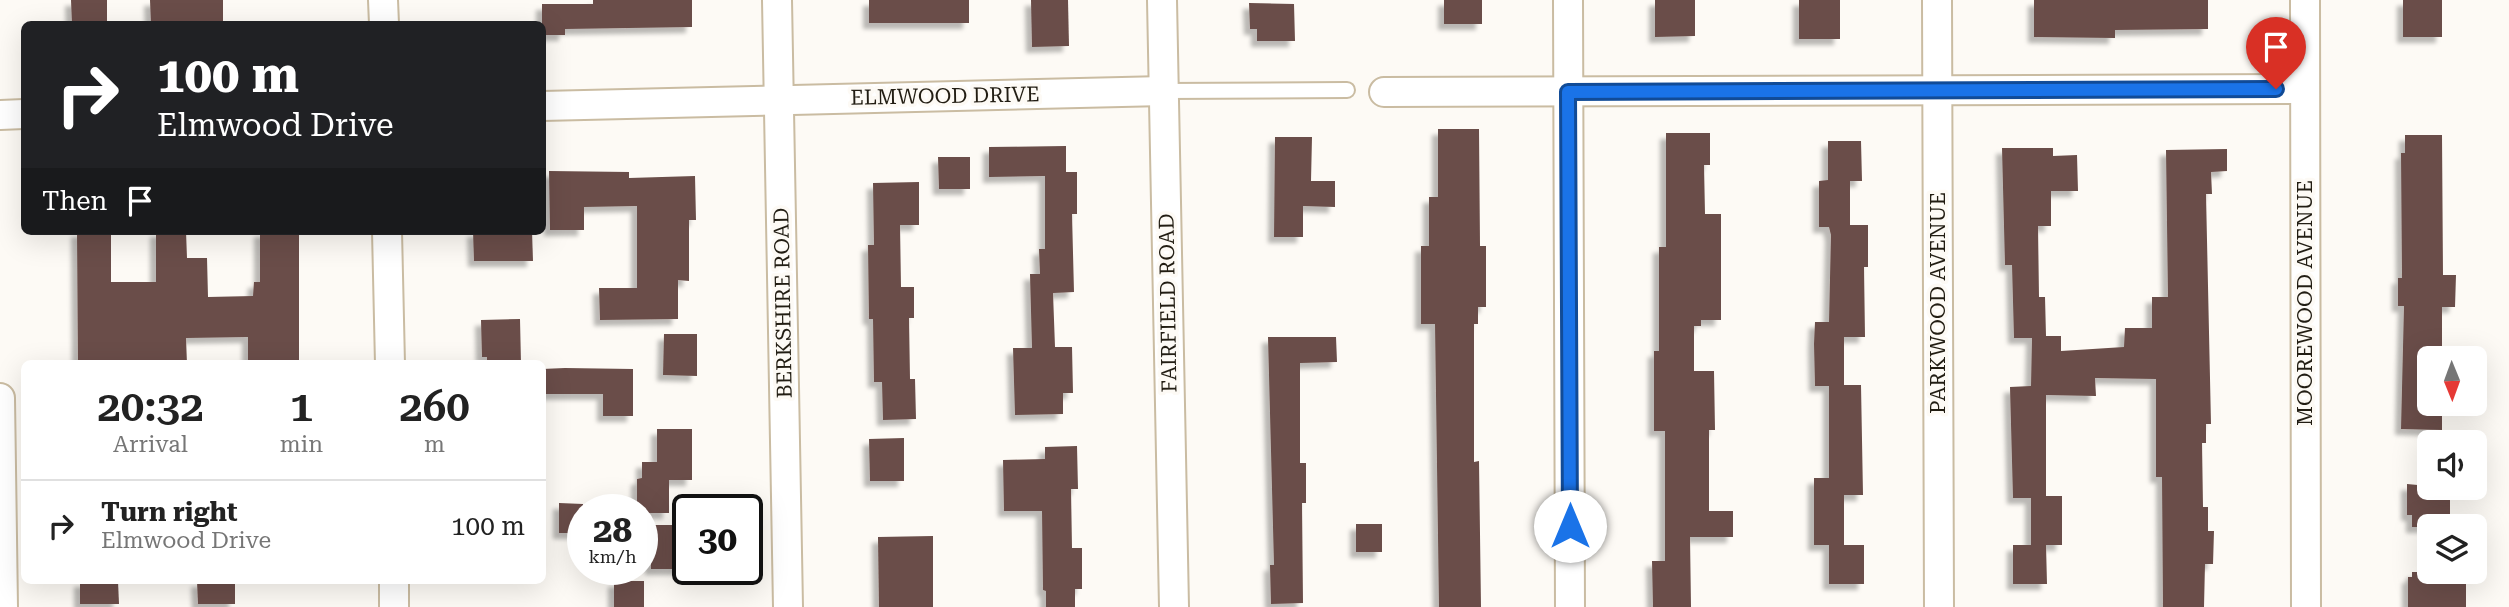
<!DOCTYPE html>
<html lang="en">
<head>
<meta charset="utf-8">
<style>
  :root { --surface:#fff; --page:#f6f6f6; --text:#222; --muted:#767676; --line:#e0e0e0 }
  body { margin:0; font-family:"Roboto Serif",serif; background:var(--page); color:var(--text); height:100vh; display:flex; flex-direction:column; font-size:26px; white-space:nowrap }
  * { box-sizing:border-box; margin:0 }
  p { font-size:23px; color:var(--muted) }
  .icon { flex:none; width:38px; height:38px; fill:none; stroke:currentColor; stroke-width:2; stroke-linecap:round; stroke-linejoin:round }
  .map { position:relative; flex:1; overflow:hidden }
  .sheet { position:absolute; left:21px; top:360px; width:525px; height:224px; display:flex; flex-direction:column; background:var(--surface); border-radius:10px; box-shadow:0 7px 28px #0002 }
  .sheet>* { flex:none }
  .guide { position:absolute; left:21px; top:21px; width:525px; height:214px; border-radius:10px; box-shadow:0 7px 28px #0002; background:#202124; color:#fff; overflow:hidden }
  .needle { width:46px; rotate:179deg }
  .buttons { position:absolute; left:2417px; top:346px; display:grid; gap:14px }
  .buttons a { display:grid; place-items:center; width:70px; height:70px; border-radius:10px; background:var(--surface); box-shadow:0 7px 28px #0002; font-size:35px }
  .speed { position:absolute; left:567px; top:494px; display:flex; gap:14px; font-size:35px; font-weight:700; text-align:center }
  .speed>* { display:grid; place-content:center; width:91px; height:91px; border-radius:50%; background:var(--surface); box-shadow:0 7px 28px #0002; line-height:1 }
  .speed small { font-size:18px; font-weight:400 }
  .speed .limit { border:4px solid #111; border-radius:10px; background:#fff; color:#111 }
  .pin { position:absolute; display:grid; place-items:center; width:60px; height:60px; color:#fff; margin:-72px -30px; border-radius:50% 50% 50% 0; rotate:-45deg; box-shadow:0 0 7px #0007 }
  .pin .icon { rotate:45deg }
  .me { position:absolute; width:77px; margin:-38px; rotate:0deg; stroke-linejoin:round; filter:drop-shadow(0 0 5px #0008) }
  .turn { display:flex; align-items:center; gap:24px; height:147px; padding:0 21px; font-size:32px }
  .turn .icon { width:91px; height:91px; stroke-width:2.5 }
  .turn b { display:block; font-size:49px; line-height:60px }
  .then { display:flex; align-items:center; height:66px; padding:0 21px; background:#0003; gap:14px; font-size:26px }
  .eta { display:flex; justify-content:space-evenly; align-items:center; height:119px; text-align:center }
  .eta b { font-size:42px; font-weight:600; line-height:49px }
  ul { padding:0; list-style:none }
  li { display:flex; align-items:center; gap:21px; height:91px; padding:0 21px; border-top:2px solid var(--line) }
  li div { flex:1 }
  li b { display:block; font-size:26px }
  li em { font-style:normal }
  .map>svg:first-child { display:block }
  .building { fill:#6a4d48; filter:url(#shadow) }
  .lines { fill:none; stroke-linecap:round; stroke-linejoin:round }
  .lane-casing { stroke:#cabca2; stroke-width:18 }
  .street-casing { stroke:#cabca2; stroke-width:32 }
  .lane { stroke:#fff; stroke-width:14 }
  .street { stroke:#fff; stroke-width:28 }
  .route-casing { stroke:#114b97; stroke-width:18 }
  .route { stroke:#1a73e8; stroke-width:12 }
  .labels { text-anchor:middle; stroke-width:7; stroke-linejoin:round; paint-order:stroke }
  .street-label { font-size:21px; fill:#221d13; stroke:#fdfaf5 }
</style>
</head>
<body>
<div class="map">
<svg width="2509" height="607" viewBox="0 0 2509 607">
  <defs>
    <filter id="shadow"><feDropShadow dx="-6" dy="6" stdDeviation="2" flood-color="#0004"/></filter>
  </defs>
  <rect width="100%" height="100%" fill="#fdfaf5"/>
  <!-- building -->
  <g class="building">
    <path d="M71,0H107V24H72Z"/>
    <path d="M150,0H223V24H151Z"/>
    <path d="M593,0H692V27L565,29V35H542V4H593Z"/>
    <rect x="869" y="0" width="100" height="23"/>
    <path d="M1031,0H1068L1069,46L1032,47Z"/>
    <rect x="1444" y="0" width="38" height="24"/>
    <path d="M1655,0H1695V36L1655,37Z"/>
    <rect x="1799" y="0" width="41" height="39"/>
    <path d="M2034,0H2208V29L2115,30V38L2034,37Z"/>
    <rect x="2403" y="0" width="39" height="37"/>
    <path d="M1249,3L1294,4L1295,41H1257V29H1250Z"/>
    <path d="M1438,129H1479L1480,246H1486V307H1478V324H1474V462L1479,461L1481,607H1439L1435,324H1421V246H1429V197H1438Z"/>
    <path d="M1666,133H1710V165H1704L1705,214H1721V320H1701V326H1694V371H1714L1715,430H1709V511H1733V537H1690L1691,607H1653L1652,561H1665V431H1654V351H1659V247H1666Z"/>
    <path d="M2405,135H2442L2443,275H2456L2455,307H2442V359H2429V404H2442V430L2401,429L2404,306H2398V278H2402L2401,153H2405Z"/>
    <path d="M1275,137H1312L1311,181H1335V207L1303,206V237H1274Z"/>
    <path d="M1828,141H1861L1862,181H1850V225H1868V267H1864L1865,337H1844V385H1861L1863,495H1844V545H1864V584H1829V545H1814V478H1829V386H1815L1814,344L1815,322H1829L1831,235L1829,227H1819V181L1828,180Z"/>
    <path d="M1066,146V172H1077V214H1072L1074,292L1053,293L1055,347H1072L1073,393H1063V414L1015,415L1013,348H1032L1030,274H1040L1039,249H1045V176L989,177V147Z"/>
    <path d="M2002,148H2053V156L2077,155L2078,191H2051V226H2038L2039,297H2045L2046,336H2061V351L2124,347L2125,328H2152V297H2168L2166,150L2227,149V171L2211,172L2212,194H2206L2211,424H2206V443H2202L2203,507H2208V531H2214L2213,564H2205L2204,607H2163L2162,477H2156V379L2095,378L2096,396L2046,395V496H2062V545H2046L2047,584H2013V545H2031V498H2013L2010,387L2031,386L2032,338H2014L2012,265H2005Z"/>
    <path d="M938,157H970V189H939Z"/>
    <path d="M549,171L629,172V178L695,176L696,220H689V281L678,280V319L600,320L599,288H637V206L584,207V230H550Z"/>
    <path d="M919,182V225H900L901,287H914V318H909L910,379H915L916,419L883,420L882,382H874L873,319H869L868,245H874L873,183Z"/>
    <path d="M77,231H111V282H156V231H186L187,258H207L208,297L253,296L254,282H260V231H299V364H248V337L186,338L187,364H78Z"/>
    <path d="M473,231H532L533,261H474Z"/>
    <path d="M520,319L521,364H487V357H482L481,320Z"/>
    <path d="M664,334H697V376L663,375Z"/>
    <path d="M1268,337H1336L1337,362L1300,363V463H1306V503H1302L1303,603L1271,604L1270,565H1274Z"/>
    <path d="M565,368L633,369V416H603V394H542V369Z"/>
    <path d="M657,429H692V480H669V513H642V509H637V479L642,478V462H657Z"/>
    <path d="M904,438V481H870L869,439Z"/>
    <path d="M1077,446L1078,489H1071L1072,548H1082V589H1075V607H1046V591L1043,590L1042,511H1004L1003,460L1045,459V447Z"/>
    <path d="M2407,484L2450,488V527H2412V515H2407Z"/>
    <path d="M559,503L583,504V533H559Z"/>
    <rect x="1356" y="524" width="26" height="28"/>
    <path d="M650,525H688V569H651Z"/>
    <path d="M933,536V607H879L878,537Z"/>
    <path d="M2412,572H2466V607H2408V577H2412Z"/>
    <path d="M80,581H118L119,604H80Z"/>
    <path d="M197,581H235V604H198Z"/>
    <rect x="614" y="581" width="30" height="26"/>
  </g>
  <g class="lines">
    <!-- lane casing -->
    <g class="lane-casing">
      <path id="lane" d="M1164,91L1347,90"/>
    </g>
    <!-- street casing -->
    <g class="street-casing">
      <g id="street">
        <path d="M383,0L384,24"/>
        <path d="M777,0L788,607"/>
        <path d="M1162,0L1174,607"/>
        <path d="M1568,0L1570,607"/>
        <path d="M1937,0L1939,607"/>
        <path d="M2305,0L2306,607"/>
        <path d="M1384,92L2305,89"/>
        <path d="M542,106L1164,91"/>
        <path d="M0,115L24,114"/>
        <path d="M387,231L390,364"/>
        <path d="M0,398L3,607"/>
        <path d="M394,581V607"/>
      </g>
    </g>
    <!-- lane -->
    <use href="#lane" class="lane"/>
    <!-- street -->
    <use href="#street" class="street"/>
  </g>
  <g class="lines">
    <!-- route casing -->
    <g class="route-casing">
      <path id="route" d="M1570,526L1568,92L2276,89"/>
    </g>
    <!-- route -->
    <use href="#route" class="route"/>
  </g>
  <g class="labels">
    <!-- street labels -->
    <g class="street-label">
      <text transform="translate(945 96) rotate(-1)" y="7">ELMWOOD DRIVE</text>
      <text transform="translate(783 303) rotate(-91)" y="7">BERKSHIRE ROAD</text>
      <text transform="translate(1168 303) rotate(-91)" y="7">FAIRFIELD ROAD</text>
      <text transform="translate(1938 303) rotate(-90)" y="7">PARKWOOD AVENUE</text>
      <text transform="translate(2305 303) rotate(-90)" y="7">MOOREWOOD AVENUE</text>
    </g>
  </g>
</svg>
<div class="buttons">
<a><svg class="needle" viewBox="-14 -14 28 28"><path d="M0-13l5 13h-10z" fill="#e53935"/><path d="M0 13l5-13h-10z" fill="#767676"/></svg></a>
<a><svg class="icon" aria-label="sound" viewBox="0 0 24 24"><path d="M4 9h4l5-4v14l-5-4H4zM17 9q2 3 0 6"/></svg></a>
<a><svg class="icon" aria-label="layers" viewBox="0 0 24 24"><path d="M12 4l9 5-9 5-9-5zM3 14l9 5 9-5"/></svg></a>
</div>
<div class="speed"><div>28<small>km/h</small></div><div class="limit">30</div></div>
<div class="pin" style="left:2276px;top:89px;background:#d93025"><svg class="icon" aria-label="arrive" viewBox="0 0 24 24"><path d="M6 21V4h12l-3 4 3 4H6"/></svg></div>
<svg class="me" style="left:1570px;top:526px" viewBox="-20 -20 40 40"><circle r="19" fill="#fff"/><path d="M0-13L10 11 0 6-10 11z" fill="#1a73e8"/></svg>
<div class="guide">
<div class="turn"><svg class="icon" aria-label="right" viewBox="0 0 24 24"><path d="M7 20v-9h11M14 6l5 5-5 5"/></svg><div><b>100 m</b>Elmwood Drive</div></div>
<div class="then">Then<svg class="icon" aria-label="arrive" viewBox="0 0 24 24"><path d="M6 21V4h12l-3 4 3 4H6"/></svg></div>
</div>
<section class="sheet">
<div class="eta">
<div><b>20:32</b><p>Arrival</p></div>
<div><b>1</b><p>min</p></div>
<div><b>260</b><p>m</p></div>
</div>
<ul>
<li><svg class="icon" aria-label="right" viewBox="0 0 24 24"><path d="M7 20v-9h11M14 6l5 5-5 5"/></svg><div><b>Turn right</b><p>Elmwood Drive</p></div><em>100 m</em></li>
</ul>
</section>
</div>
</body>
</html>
